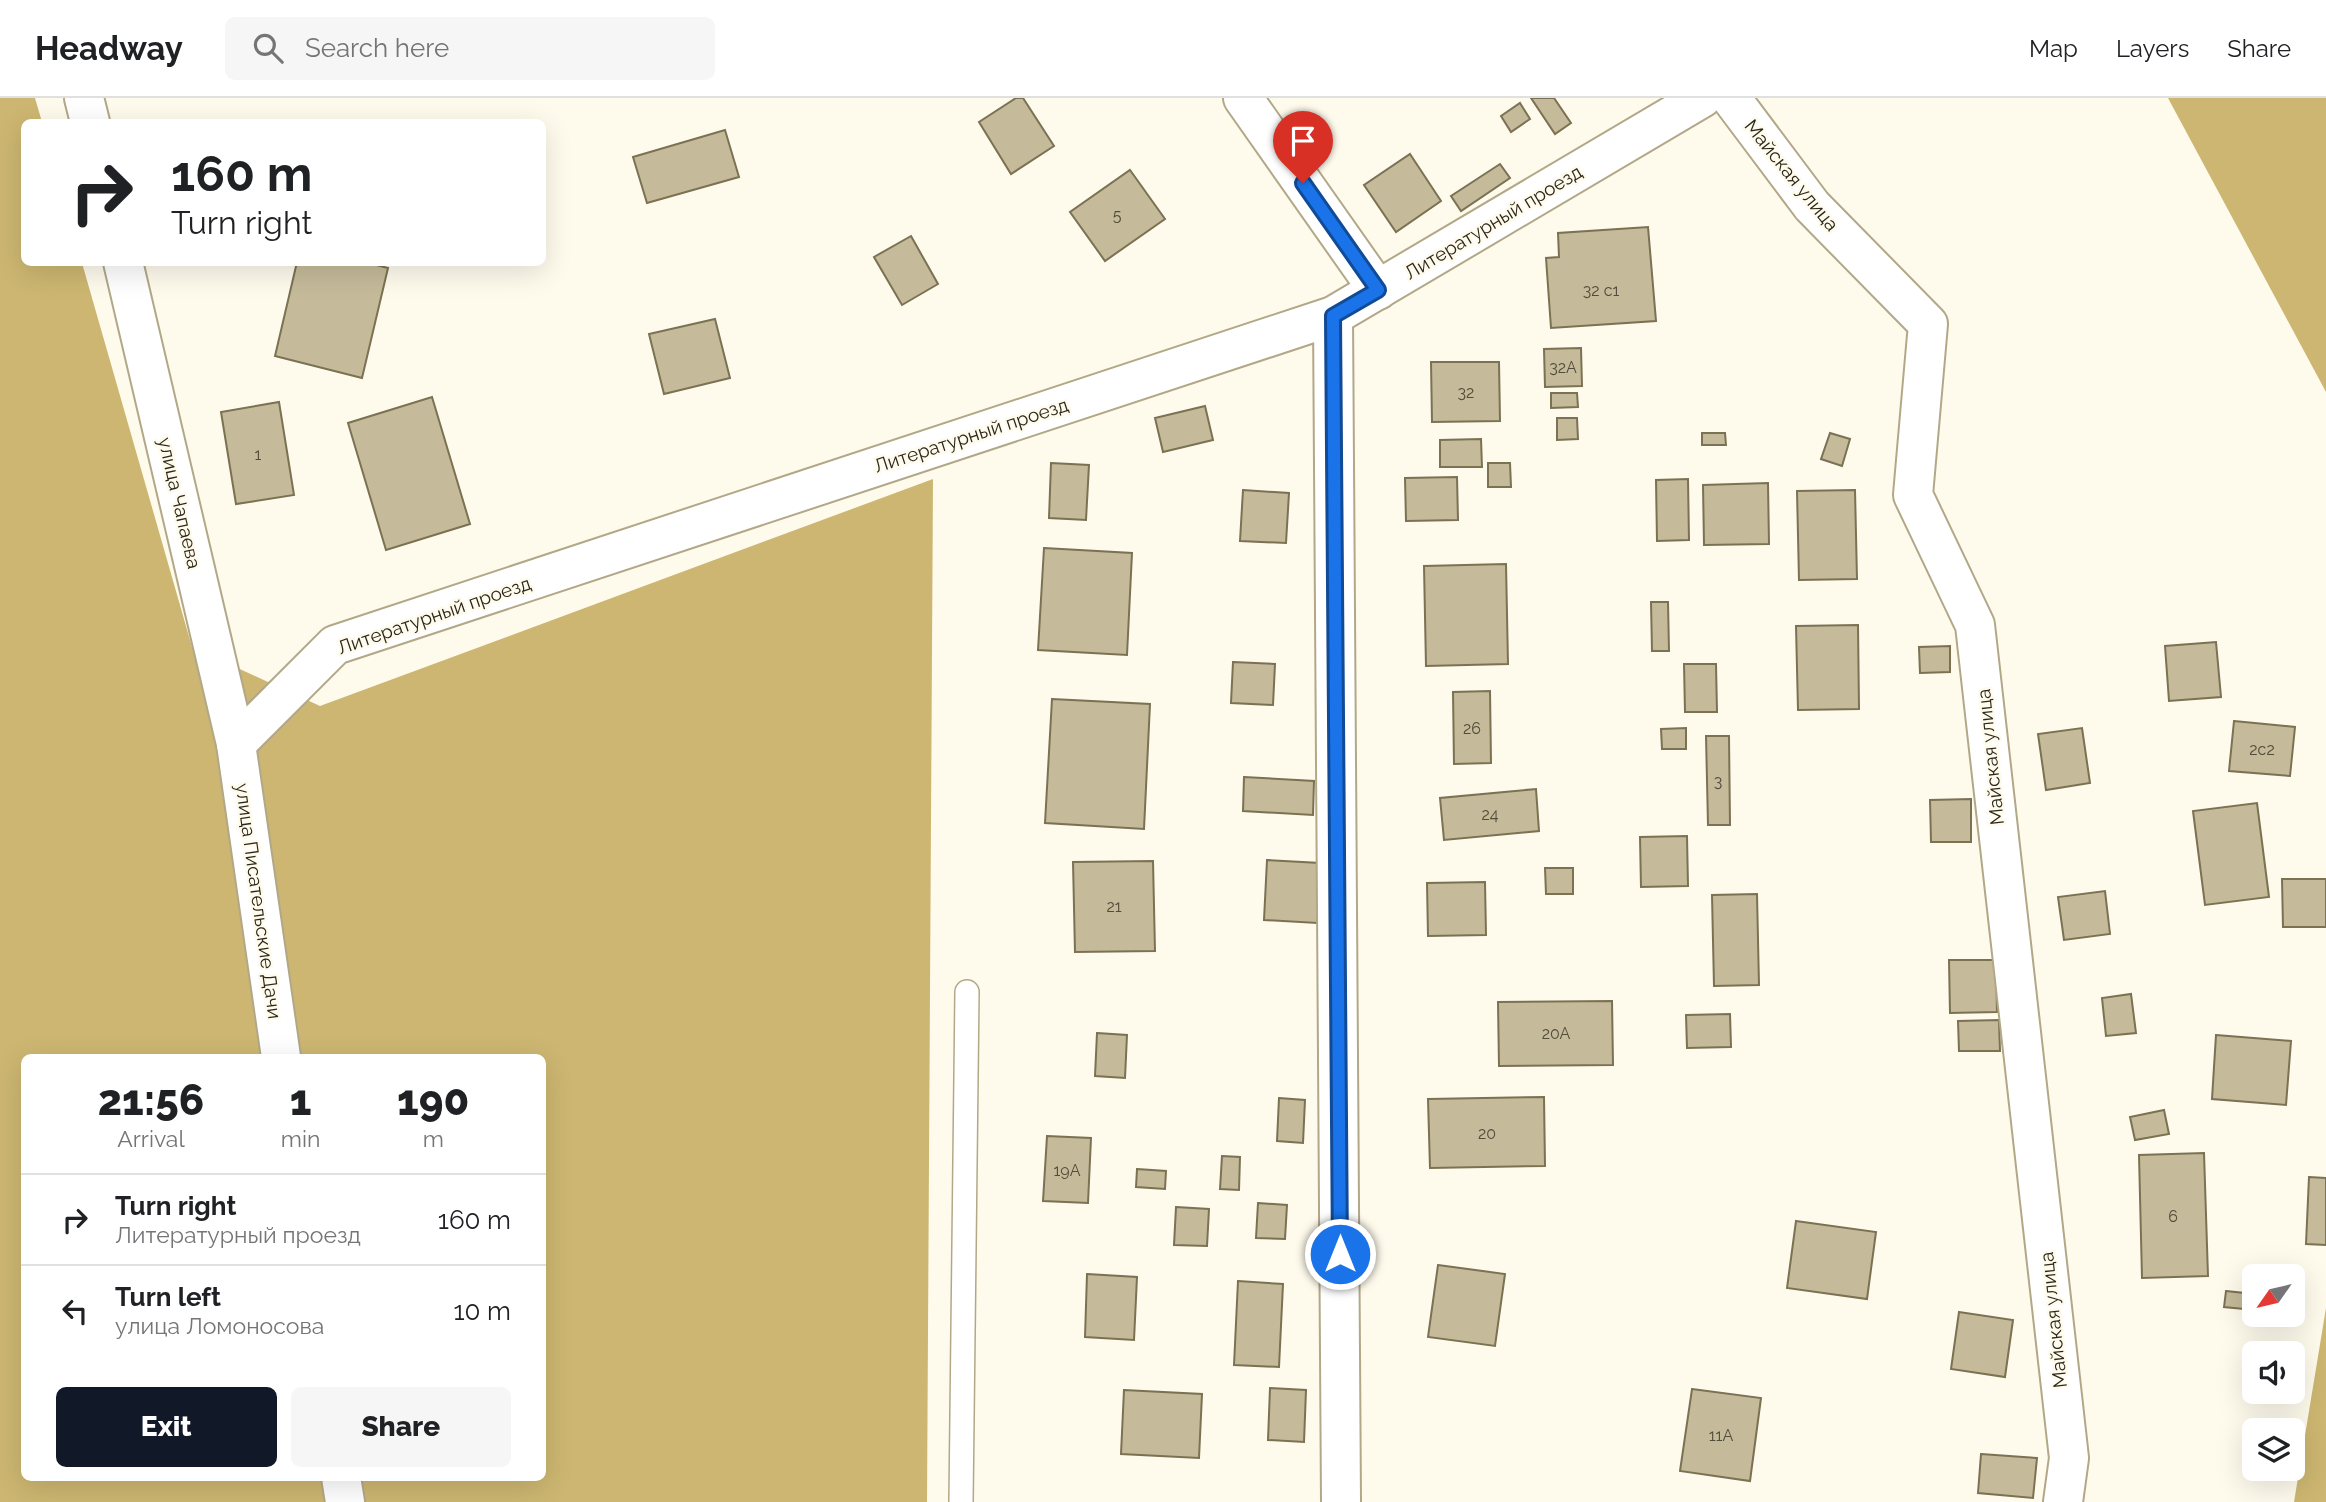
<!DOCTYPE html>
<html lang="en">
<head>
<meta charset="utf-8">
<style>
  :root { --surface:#fff; --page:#f6f6f6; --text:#202124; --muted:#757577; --line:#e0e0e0; --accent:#111827 }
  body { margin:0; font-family:Raleway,sans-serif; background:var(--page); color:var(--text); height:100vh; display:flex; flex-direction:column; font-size:26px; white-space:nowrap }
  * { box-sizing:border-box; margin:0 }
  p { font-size:23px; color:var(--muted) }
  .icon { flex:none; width:38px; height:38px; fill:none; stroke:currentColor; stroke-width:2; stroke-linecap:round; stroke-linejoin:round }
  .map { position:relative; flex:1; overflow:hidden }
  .details { position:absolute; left:21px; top:956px; width:525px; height:427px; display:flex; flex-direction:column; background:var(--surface); border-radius:10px; box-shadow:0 7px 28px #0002 }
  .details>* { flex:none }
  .top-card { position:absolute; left:21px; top:21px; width:525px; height:147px; border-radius:10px; box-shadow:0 7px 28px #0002; background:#fff; color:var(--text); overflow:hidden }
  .needle { width:46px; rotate:236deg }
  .buttons { position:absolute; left:2242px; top:1166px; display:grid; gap:14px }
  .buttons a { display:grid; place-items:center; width:63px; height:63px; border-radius:10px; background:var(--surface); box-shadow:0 7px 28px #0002; font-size:35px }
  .pin { position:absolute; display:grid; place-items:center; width:60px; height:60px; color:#fff; margin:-72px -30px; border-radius:50% 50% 50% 0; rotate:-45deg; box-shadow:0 0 7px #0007 }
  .pin .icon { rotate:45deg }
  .me { position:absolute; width:77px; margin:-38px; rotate:0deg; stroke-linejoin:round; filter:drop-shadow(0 0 5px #0008) }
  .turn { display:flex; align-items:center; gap:24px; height:147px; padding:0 35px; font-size:32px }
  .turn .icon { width:91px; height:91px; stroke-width:2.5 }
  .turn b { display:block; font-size:49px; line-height:60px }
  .eta { display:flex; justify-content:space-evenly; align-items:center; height:119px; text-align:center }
  .eta b { font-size:42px; font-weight:800; line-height:49px }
  .primary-button { display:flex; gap:14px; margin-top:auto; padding:14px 35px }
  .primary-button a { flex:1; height:80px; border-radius:10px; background:var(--accent); color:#fff; font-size:28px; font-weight:800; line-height:80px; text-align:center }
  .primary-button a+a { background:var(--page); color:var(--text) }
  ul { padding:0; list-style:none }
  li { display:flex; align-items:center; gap:21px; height:91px; padding:0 35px; border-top:2px solid var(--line) }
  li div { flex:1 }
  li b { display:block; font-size:26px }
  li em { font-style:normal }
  header { display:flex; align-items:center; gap:42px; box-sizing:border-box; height:98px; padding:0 35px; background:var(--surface); border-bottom:2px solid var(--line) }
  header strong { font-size:33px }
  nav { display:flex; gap:38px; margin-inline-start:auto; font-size:24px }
  .search { width:490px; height:63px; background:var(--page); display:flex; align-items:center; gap:18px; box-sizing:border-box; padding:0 24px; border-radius:10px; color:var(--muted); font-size:26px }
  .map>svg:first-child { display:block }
  .forest { fill:#ccb671; fill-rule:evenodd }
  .building { fill:#c5bb9a; stroke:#7b7153; stroke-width:2 }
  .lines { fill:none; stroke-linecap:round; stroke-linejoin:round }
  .service-casing { stroke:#b2a888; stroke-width:26 }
  .minor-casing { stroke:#b2a888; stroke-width:42 }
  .service { stroke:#fff; stroke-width:23 }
  .minor { stroke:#fff; stroke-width:38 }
  .route-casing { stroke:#114b97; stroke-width:18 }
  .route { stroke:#1a73e8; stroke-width:12 }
  .labels { text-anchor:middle; stroke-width:5; stroke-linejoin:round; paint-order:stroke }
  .number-label { font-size:16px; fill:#524c3a }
  .street-label { font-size:19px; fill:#2b271a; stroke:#fefaec }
</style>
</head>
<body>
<header>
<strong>Headway</strong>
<div class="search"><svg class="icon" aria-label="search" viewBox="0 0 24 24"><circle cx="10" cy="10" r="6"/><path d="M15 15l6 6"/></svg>Search here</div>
<nav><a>Map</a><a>Layers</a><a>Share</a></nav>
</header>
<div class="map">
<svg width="2326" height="1404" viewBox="0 0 2326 1404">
  <rect width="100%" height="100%" fill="#fefaec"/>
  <!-- forest -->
  <g class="forest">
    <path d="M0,0H35L42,24H24V164L82,165L192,549L320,608L933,381L927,1404H0ZM24,959H542V1379H24Z"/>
    <path d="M2168,0H2326V294Z"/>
    <path d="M2326,1210V1404H2294Z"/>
  </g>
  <!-- building -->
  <g class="building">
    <path d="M1016,0H1023L1054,48L1011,76L979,24Z"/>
    <path d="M1531,0H1554L1571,25L1555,36Z"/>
    <path d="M1520,5L1530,21L1511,34L1501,18Z"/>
    <path d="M725,32L739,79L647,105L633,59Z"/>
    <path d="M1410,56L1441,103L1396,134L1364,87Z"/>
    <path d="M1500,66L1510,80L1461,113L1451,98Z"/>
    <path d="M1130,72L1165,121L1105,163L1070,114Z"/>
    <path d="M1648,129L1656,223L1551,230L1546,160L1559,159L1558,135Z"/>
    <path d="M911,138L938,186L902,207L874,159Z"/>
    <path d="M297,164H365L388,170L362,280L275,258Z"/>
    <path d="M715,221L730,280L664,296L649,236Z"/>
    <path d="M1581,250L1582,288L1545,289L1544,251Z"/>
    <path d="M1431,264H1499L1500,323L1432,324Z"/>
    <path d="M1551,295H1577L1578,309L1551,310Z"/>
    <path d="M432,299L470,426L386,452L348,325Z"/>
    <path d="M279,304L294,397L236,406L221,314Z"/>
    <path d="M1205,308L1213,342L1163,354L1155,320Z"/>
    <path d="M1557,320H1577L1578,341L1557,342Z"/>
    <path d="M1702,335H1725L1726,347H1702Z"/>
    <path d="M1830,335L1850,341L1842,368L1821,361Z"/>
    <path d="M1481,341L1482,369H1440V342Z"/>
    <path d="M1051,365L1089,367L1086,422L1049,420Z"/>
    <path d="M1488,365H1510L1511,389H1488Z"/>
    <path d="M1457,379L1458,422L1406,423L1405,380Z"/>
    <path d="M1688,381L1689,442L1657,443L1656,382Z"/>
    <path d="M1768,385L1769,446L1704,447L1703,387Z"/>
    <path d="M1243,392L1289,395L1286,445L1240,443Z"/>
    <path d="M1855,392L1857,481L1799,482L1797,393Z"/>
    <path d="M1044,450L1132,455L1127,557L1038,552Z"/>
    <path d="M1506,466L1508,566L1426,568L1424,468Z"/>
    <path d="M1651,504H1668L1669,553H1652Z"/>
    <path d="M1858,527L1859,611L1798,612L1796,528Z"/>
    <path d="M2216,544L2221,599L2169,603L2165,548Z"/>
    <path d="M1950,548V574L1920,575L1919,549Z"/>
    <path d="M1233,564L1275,566L1273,607L1231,605Z"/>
    <path d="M1684,566H1716L1717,614H1685Z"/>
    <path d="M1490,593L1491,665L1454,666L1453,594Z"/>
    <path d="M1052,601L1150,606L1144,731L1045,725Z"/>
    <path d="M2234,623L2295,629L2290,678L2229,673Z"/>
    <path d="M1686,630V651H1662L1661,631Z"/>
    <path d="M2082,630L2090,685L2046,692L2038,636Z"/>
    <path d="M1706,638H1729L1730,727H1708Z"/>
    <path d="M1244,679L1314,683L1313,717L1243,713Z"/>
    <path d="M1536,691L1539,733L1444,742L1440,700Z"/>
    <path d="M1971,701V744H1931L1930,702Z"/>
    <path d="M2257,705L2269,799L2205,807L2193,713Z"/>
    <path d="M1687,738L1688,788L1641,789L1640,739Z"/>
    <path d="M1267,762L1320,765L1317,825L1264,822Z"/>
    <path d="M1153,763L1155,853L1075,854L1073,764Z"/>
    <path d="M1545,770H1573V796H1546Z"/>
    <path d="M2282,781H2326V829H2283Z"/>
    <path d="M1485,784L1486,837L1428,838L1427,785Z"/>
    <path d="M2105,793L2110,836L2064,842L2058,799Z"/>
    <path d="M1757,796L1759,887L1714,888L1712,797Z"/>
    <path d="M1949,862H1996L1997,914L1950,915Z"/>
    <path d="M2131,896L2136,935L2106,938L2102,900Z"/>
    <path d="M1612,903L1613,967L1499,968L1498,904Z"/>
    <path d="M1730,916L1731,949L1687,950L1686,917Z"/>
    <path d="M1999,922L2000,953H1959L1958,923Z"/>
    <path d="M1097,935L1127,937L1125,980L1095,978Z"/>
    <path d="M2216,937L2291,943L2286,1007L2212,1001Z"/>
    <path d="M1544,999L1545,1068L1430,1070L1428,1001Z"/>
    <path d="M1279,1000L1305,1002L1303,1045L1277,1043Z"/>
    <path d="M2164,1012L2169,1036L2135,1042L2130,1019Z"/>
    <path d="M1047,1038L1091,1040L1088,1105L1043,1103Z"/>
    <path d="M2204,1055L2208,1178L2142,1180L2139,1057Z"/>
    <path d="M1222,1058L1240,1059L1239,1092L1220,1091Z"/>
    <path d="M1137,1071L1166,1073L1165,1091L1136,1089Z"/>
    <path d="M2309,1079L2326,1080V1147L2306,1146Z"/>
    <path d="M1258,1105L1287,1107L1285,1141L1256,1140Z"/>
    <path d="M1176,1109L1209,1111L1207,1148L1174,1147Z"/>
    <path d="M1796,1123L1876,1134L1867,1201L1787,1190Z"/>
    <path d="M1438,1167L1505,1176L1495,1248L1428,1239Z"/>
    <path d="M1087,1176L1137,1179L1134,1242L1085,1239Z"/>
    <path d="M1238,1183L1283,1186L1279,1269L1234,1267Z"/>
    <path d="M2226,1193L2254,1196V1212L2224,1209Z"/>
    <path d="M1959,1214L2013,1222L2005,1279L1951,1271Z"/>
    <path d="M1270,1290L1306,1292L1304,1344L1268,1342Z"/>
    <path d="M1692,1291L1761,1300L1750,1383L1680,1373Z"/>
    <path d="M1124,1292L1202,1296L1199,1360L1121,1356Z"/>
    <path d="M1981,1356L2037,1360L2033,1400L1978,1395Z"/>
  </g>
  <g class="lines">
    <!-- service casing -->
    <g class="service-casing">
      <path id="service" d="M961,1404L967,894"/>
    </g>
    <!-- minor casing -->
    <g class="minor-casing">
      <g id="minor">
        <path d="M84,0L90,24"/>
        <path d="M1243,0L1378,192"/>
        <path d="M1731,0L1812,108L1928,226L1913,397L1975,527L2069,1360L2063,1404"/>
        <path d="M123,164L236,646L281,959"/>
        <path d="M1333,218L1341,1404"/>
        <path d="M236,646L335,547L1333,218L1702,0"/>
        <path d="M341,1379L345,1404"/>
      </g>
    </g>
    <!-- service -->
    <use href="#service" class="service"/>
    <!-- minor -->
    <use href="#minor" class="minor"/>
  </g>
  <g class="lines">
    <!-- route casing -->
    <g class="route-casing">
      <path id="route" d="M1303,85L1378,192L1333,218L1340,1156"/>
    </g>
    <!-- route -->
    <use href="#route" class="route"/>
  </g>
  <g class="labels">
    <!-- number labels -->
    <g class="number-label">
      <text x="1117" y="123">5</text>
      <text x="1601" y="198">32 с1</text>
      <text x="1563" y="275">32А</text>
      <text x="1466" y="300">32</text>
      <text x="258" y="362">1</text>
      <text x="1472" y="636">26</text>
      <text x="2262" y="657">2с2</text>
      <text x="1718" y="689">3</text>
      <text x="1490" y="722">24</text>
      <text x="1114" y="814">21</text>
      <text x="1556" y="941">20А</text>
      <text x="1487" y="1041">20</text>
      <text x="1067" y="1078">19А</text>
      <text x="2173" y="1124">6</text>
      <text x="1721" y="1343">11А</text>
    </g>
    <!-- street labels -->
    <g class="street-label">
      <text transform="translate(1792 77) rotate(51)" y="7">Майская улица</text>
      <text transform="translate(1493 124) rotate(-31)" y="7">Литературный проезд</text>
      <text transform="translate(971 337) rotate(-18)" y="7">Литературный проезд</text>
      <text transform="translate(180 405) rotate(77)" y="7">улица Чапаева</text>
      <text transform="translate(434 517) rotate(-19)" y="7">Литературный проезд</text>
      <text transform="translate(1990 659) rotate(-96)" y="7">Майская улица</text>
      <text transform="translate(259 803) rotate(82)" y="7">улица Писательские Дачи</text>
      <text transform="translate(2053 1222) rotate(-96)" y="7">Майская улица</text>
    </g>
  </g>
</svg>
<div class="buttons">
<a><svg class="needle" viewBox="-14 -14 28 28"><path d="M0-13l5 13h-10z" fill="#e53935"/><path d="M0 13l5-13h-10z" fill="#757577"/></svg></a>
<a><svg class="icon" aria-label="sound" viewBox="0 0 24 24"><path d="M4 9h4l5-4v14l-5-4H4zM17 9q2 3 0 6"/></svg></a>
<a><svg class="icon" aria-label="layers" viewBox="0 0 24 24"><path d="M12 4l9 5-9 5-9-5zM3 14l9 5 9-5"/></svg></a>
</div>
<div class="pin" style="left:1303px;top:85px;background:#d93025"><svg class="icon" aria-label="arrive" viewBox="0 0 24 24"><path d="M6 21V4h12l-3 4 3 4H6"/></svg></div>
<svg class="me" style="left:1340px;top:1156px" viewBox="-20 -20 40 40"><circle r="17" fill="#1a73e8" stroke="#fff" stroke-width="3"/><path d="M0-11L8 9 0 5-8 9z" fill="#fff"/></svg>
<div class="top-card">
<div class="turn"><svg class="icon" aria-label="right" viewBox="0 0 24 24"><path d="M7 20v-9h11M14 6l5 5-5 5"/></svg><div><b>160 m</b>Turn right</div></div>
</div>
<section class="details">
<div class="eta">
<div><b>21:56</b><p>Arrival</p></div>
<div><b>1</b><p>min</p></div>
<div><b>190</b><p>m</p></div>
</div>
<ul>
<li><svg class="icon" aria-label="right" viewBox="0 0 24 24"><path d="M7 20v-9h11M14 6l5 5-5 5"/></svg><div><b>Turn right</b><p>Литературный проезд</p></div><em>160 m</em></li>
<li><svg class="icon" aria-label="left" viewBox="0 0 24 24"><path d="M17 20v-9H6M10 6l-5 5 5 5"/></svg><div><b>Turn left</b><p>улица Ломоносова</p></div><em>10 m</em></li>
</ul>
<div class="primary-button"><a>Exit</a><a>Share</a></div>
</section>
</div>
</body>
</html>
